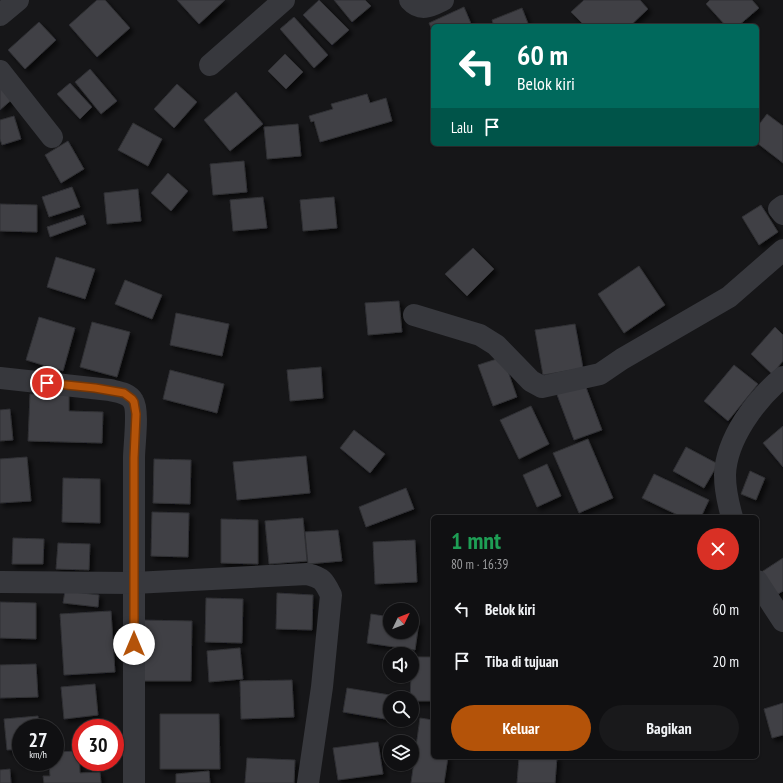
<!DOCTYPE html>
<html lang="id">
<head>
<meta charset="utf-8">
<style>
  :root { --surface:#101012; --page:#19191b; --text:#f1f3f6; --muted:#9c9d9f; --line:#303032; --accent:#b45309 }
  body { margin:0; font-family:"PT Sans Narrow",sans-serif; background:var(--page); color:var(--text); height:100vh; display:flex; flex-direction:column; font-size:15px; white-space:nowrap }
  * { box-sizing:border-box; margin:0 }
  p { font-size:13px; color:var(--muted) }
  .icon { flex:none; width:22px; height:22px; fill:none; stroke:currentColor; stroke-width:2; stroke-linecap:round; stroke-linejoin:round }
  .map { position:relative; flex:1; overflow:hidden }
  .drawer { position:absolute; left:431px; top:515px; width:328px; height:244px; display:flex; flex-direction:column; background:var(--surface); border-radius:6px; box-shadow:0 1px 3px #0004,0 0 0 1px var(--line) }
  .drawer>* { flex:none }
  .top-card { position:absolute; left:431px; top:24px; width:328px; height:122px; border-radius:6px; box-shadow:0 1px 3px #0004,0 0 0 1px var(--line); background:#00695c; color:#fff; overflow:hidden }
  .needle { width:26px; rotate:47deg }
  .buttons { position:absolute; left:383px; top:603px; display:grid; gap:8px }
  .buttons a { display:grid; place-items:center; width:36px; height:36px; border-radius:50%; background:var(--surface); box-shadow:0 1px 3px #0004,0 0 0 1px var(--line); font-size:20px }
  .speed { position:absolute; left:12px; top:719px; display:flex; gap:8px; font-size:20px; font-weight:700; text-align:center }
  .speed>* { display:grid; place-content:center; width:52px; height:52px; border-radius:50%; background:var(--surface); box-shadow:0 1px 3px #0004,0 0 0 1px var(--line); line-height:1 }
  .speed small { font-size:10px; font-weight:400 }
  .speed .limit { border:6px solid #d22; background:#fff; color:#111 }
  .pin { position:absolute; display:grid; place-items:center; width:34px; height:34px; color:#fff; margin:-17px; border:2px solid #fff; border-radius:50%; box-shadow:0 1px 4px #0007 }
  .me { position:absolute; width:44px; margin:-22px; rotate:0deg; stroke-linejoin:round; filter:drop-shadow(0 0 3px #0008) }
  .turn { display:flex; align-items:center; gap:14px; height:84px; padding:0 20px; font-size:18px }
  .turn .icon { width:52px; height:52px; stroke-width:2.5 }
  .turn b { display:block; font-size:28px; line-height:34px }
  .then { display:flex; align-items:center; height:38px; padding:0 20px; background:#0003; gap:8px; font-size:15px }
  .round { display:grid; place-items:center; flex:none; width:42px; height:42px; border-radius:21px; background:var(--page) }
  .summary { display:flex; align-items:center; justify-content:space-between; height:68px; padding:0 20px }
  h1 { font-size:24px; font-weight:800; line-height:30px; color:#1e9e55 }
  .primary-button { display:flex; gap:8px; margin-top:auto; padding:8px 20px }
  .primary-button a { flex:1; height:46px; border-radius:24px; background:var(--accent); color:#fff; font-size:16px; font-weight:800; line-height:46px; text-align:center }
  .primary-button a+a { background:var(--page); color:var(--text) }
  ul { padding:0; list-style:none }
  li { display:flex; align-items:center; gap:12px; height:52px; padding:0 20px }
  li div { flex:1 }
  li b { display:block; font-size:15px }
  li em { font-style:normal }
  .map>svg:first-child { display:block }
  .building { fill:#404145; stroke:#303034; filter:url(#shadow) }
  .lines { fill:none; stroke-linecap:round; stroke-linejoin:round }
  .minor { stroke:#37383d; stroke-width:22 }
  .route-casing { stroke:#753606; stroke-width:10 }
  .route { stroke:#b45309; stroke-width:7 }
</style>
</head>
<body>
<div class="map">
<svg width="783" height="783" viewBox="0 0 783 783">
  <defs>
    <filter id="shadow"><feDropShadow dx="3.5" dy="3.5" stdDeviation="2" flood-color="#0009"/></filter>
  </defs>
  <rect width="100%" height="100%" fill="#161618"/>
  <!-- building -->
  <g class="building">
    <path d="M97,0H105L130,28L97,57L69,25Z"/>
    <path d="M177,0H225L199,24Z"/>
    <path d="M319,0L349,30L332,45L303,15Z"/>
    <path d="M334,0H365L371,6L352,22Z"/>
    <path d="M584,0H640L648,9L630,26H585L571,12Z"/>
    <path d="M710,0H752L759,8L738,26H726L706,4Z"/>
    <path d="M464,7L472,26H433V32L429,23Z"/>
    <path d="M522,8L529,26H494L492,20Z"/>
    <path d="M294,17L328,55L314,68L280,29Z"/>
    <path d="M39,22L56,40L25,69L8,50Z"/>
    <path d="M285,54L303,72L286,89L268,71Z"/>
    <path d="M90,69L117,101L101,114L75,82Z"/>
    <path d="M0,83L17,95L0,110Z"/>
    <path d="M70,83L92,107L80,119L57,94Z"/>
    <path d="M177,84L197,102L174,128L154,109Z"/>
    <path d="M236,92L263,124L230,151L204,120Z"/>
    <path d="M367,94L370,103L386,98L392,121L320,142L314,121L311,122L309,116L333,109L331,104Z"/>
    <path d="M767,114L783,126V163L757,143V127Z"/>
    <path d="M14,116L21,139L2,145L0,139V120Z"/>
    <path d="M133,123L162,139L148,166L118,150Z"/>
    <path d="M298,124L301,156L267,159L264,127Z"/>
    <path d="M68,141L84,169L61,183L45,155Z"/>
    <path d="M244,161L247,192L213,195L210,164Z"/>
    <path d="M168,173L188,191L171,211L151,193Z"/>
    <path d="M72,187L80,207L49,217L42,197Z"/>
    <path d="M138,189L141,221L107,224L104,193Z"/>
    <path d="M263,197L267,228L233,231L230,200Z"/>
    <path d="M334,197L337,228L303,231L300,200Z"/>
    <path d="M0,204L37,205V232L0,231Z"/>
    <path d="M761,205L778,232L759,245L742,217Z"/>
    <path d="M83,215L86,224L50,237L47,227Z"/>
    <path d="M473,248L494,269L467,296L445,274Z"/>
    <path d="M56,257L95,269L85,299L47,287Z"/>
    <path d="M639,266L665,305L624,333L598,294Z"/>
    <path d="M125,280L162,295L152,319L115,304Z"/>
    <path d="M399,301L402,332L368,335L365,303Z"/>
    <path d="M176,313L229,324L222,356L170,345Z"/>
    <path d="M39,317L75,328L63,371L26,360Z"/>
    <path d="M92,322L130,332L117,377L80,367Z"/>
    <path d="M575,324L583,368L543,375L535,330Z"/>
    <path d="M775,327L783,335V361L772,374L751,354Z"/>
    <path d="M503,357L517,397L493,406L478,365Z"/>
    <path d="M734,365L758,384L728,421L704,401Z"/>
    <path d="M321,367L323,398L290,401L287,370Z"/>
    <path d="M170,370L224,384L217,413L163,399Z"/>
    <path d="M584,382L602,430L574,440L556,392Z"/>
    <path d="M30,394L69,395V411L103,412L102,443L28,441Z"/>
    <path d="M531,406L549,444L519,459L500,420Z"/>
    <path d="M10,409L13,440L0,441V410Z"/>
    <path d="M783,426V467L763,443Z"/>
    <path d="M354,430L385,454L370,473L340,448Z"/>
    <path d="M588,439L613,498L579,513L553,453Z"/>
    <path d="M686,447L718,464L704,488L673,471Z"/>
    <path d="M306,456L310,493L237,500L233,462Z"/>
    <path d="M27,457L31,501L0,503V459Z"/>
    <path d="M154,459L191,460L190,504L153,503Z"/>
    <path d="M547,464L561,496L537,507L523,475Z"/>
    <path d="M750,471L765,478L756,500L741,494Z"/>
    <path d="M654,474L709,500L701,517H682L642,498Z"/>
    <path d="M63,478L100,479V523L62,522Z"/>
    <path d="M406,488L414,509L366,527L359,507Z"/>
    <path d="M152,512L189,513L188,557L151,556Z"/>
    <path d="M303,518L307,561L269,564L265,521Z"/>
    <path d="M221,519L258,520V564L221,563Z"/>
    <path d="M338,530L342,561L308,564L305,532Z"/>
    <path d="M13,538L44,539L43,564H12Z"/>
    <path d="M415,540L417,582L375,584L373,542Z"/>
    <path d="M58,543L90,544L89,570L56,569Z"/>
    <path d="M783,558V591L775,596L760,573Z"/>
    <path d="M65,591L99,595L98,607L63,603Z"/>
    <path d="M277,593L313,595L312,630L276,629Z"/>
    <path d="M206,598L243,599L242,643L205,642Z"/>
    <path d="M0,602L36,603V639L0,638Z"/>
    <path d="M111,611L115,672L64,675L60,614Z"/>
    <path d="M371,614L390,617V632H412V621L419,622L415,650L367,643Z"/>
    <path d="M142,620L192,621L191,681H141Z"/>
    <path d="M240,648L243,679L209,682L207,651Z"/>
    <path d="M412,657H433V701H412V698H410Z"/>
    <path d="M36,664L38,697L0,698V665Z"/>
    <path d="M292,680L294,717L241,719L240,681Z"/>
    <path d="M95,684L98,715L64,719L61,687Z"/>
    <path d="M347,688L390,695L385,719L343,712Z"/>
    <path d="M783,703V735L772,738L764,709Z"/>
    <path d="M160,714H219L220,769H160Z"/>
    <path d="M38,716L39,728H21V749L7,750L4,719Z"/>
    <path d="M420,718L433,720V757H448L444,783H411Z"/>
    <path d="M378,742L383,774L338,780L333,748Z"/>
    <path d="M79,751L80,773L100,772L101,783H44L43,776H50L49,762H55V752Z"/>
    <path d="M519,757H557L555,783H517Z"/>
    <path d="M247,758L295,760L294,783H245Z"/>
    <path d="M10,769L11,783H0V770Z"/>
    <path d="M209,771L210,783H176V774Z"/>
  </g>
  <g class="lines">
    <!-- minor -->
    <g class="minor">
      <path d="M410,0C421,12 431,6 443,0"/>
      <path d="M0,15L18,0"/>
      <path d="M210,65L284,0"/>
      <path d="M0,71L52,137"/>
      <path d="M783,206L779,209L783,214"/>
      <path d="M414,315L480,335L496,345L531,381L542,387L600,374L622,359L729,297L783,250"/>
      <path d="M0,378L110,390C118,392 129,393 133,401C139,410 134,446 134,458V783"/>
      <path d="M732,517C728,503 725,489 725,475C726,439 756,399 783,377"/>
      <path d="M757,581L783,621"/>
      <path d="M0,582L134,583L307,574C323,578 324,581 331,595L322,687L308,783"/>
    </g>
  </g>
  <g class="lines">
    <!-- route casing -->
    <g class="route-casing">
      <path id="route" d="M47,383L95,388L124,393L132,399L134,402L136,414L134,458V644"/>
    </g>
    <!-- route -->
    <use href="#route" class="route"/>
  </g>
</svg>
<div class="buttons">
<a><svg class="needle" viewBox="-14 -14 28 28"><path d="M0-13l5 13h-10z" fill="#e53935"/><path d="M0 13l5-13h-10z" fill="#9c9d9f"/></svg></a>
<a><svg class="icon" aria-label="sound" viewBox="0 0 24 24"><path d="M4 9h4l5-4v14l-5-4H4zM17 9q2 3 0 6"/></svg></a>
<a><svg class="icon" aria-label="search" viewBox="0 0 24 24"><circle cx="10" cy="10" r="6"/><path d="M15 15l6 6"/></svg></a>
<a><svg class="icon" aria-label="layers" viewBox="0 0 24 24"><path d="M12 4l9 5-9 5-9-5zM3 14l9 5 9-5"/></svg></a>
</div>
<div class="speed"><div>27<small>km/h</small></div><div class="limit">30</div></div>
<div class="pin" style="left:47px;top:383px;background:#d93025"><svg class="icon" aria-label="arrive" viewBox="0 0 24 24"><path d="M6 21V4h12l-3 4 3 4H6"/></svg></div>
<svg class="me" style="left:134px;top:644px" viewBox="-20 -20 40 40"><circle r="19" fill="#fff"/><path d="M0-13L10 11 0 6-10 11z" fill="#b45309"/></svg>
<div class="top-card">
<div class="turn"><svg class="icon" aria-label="left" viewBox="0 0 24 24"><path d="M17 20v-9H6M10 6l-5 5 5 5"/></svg><div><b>60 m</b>Belok kiri</div></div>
<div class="then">Lalu<svg class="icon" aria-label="arrive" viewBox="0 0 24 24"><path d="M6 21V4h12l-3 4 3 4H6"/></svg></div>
</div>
<section class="drawer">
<div class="summary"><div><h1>1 mnt</h1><p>80 m · 16:39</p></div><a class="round" style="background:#d93025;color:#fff"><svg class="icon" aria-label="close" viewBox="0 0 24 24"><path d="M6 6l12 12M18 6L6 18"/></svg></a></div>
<ul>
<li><svg class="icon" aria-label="left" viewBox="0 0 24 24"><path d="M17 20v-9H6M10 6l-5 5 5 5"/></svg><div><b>Belok kiri</b></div><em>60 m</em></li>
<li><svg class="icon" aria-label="arrive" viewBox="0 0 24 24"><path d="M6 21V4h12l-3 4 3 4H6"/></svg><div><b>Tiba di tujuan</b></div><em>20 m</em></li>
</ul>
<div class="primary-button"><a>Keluar</a><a>Bagikan</a></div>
</section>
</div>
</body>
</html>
